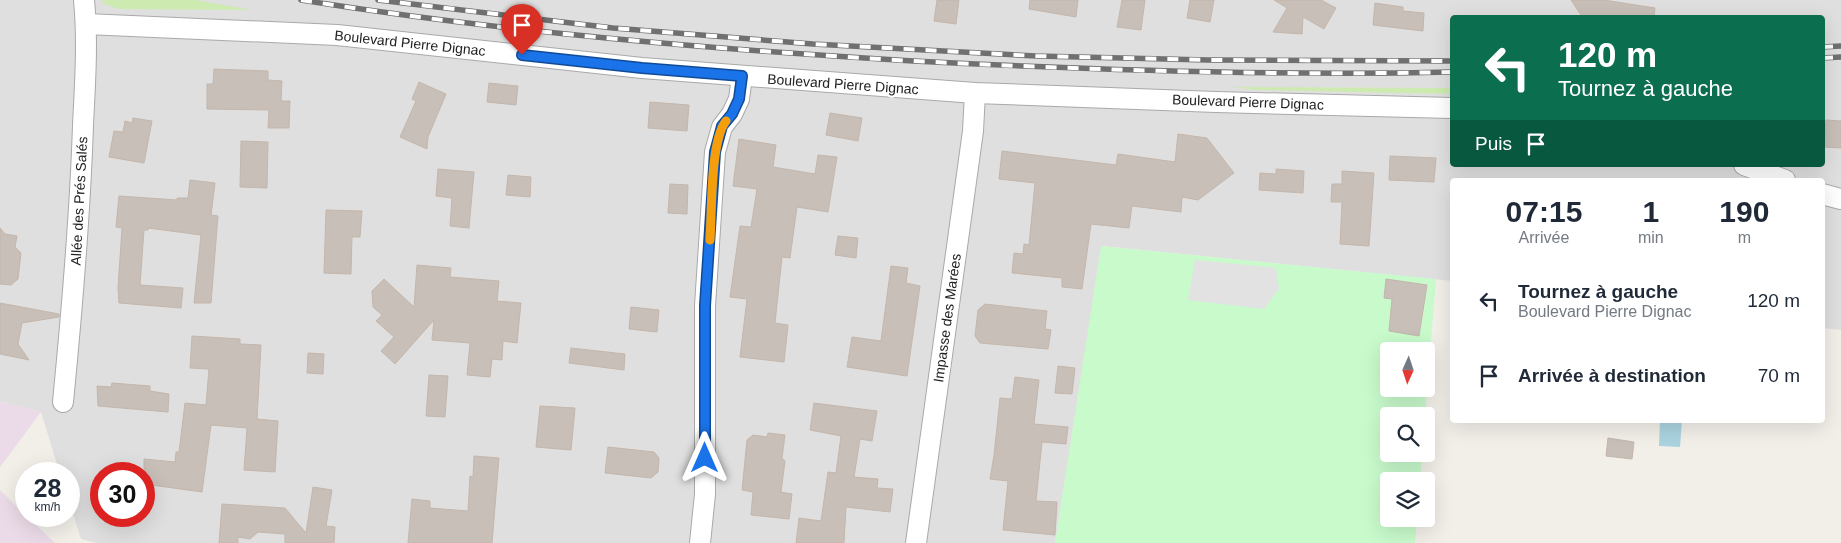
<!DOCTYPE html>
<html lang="fr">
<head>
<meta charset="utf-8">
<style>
  :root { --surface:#fff; --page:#f2f2f3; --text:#1f2937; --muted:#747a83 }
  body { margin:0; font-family:Helvetica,sans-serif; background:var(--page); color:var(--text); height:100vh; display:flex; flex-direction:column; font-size:19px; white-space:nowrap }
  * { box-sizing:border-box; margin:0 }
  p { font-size:16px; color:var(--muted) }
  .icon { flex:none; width:28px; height:28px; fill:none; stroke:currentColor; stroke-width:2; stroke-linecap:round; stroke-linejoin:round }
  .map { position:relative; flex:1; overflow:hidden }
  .sheet { position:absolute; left:1450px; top:178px; width:375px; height:245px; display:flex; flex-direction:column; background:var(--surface); border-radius:5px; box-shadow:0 5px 20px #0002 }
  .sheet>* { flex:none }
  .guide { position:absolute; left:1450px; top:15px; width:375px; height:152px; border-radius:5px; box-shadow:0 5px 20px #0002; background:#0b6e4f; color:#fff; overflow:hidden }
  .needle { width:32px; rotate:183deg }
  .fabs { position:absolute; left:1380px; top:342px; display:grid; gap:10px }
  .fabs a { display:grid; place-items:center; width:55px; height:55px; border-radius:5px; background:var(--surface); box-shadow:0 5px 20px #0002; font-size:25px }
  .speed { position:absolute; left:15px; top:462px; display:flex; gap:10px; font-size:25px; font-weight:700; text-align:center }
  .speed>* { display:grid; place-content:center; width:65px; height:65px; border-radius:50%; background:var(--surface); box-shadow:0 5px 20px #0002; line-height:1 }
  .speed small { font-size:12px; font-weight:400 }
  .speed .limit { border:8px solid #d22; background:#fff; color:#111 }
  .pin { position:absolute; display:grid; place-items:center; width:42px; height:42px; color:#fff; margin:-51px -21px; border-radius:50% 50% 50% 0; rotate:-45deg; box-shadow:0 0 5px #0007 }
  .pin .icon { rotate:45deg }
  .me { position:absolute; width:55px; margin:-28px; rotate:0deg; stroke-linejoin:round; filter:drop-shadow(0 0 4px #0008) }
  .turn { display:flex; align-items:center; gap:18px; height:105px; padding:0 25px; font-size:22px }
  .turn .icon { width:65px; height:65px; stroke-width:2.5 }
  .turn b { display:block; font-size:35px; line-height:42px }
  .then { display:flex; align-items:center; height:48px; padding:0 25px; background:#0003; gap:10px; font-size:19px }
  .eta { display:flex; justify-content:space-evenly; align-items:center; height:85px; text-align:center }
  .eta b { font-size:30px; font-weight:600; line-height:35px }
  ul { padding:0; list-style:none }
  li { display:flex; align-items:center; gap:15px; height:75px; padding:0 25px }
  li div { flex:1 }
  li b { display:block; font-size:19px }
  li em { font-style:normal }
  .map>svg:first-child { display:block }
  .residential { fill:#e0dfdf; fill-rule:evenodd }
  .industrial { fill:#ebdbe8 }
  .grass { fill:#cdebb0 }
  .park { fill:#c8facc; fill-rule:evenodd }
  .parking { fill:#e2e2e2 }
  .water { fill:#aad3df }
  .building { fill:#c7bfb8; stroke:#c4b6ab }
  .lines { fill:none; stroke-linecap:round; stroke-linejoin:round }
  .minor-casing { stroke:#a9a9a9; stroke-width:22 }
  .minor { stroke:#fff; stroke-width:20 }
  .rail-casing { stroke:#707070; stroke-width:5.5 }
  .rail { stroke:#fff; stroke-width:4; stroke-dasharray:11; stroke-linecap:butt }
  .route-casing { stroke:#114b97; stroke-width:12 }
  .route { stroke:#1a73e8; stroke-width:9 }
  .slow { stroke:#f59e0b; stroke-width:9 }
  .labels { text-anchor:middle; stroke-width:4.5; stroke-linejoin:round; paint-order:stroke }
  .street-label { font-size:14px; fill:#222; stroke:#fff }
</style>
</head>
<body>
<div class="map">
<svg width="1841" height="543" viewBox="0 0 1841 543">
  <rect width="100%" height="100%" fill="#f2efe9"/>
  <!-- residential -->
  <path class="residential" d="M0,0H1841V330L1823,328L1822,180H1452V281L1102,246L1055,543H96L81,539L69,501V474H60L41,412L0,401ZM1452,18H1822V165H1452ZM101,474H144V516H101Z"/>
  <!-- industrial -->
  <g class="industrial">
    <path d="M0,401L41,412L0,467Z"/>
    <path d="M0,490L26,516L55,543H0Z"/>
  </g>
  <!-- grass -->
  <g class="grass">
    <path d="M102,0H196L251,10L119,9L104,4Z"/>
    <path d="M1231,87L1452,88V94L1256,90Z"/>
  </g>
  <!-- park -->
  <path class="park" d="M1101,246L1436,279L1425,416H1389V454H1422L1420,481H1389V519H1417L1415,543H1055ZM1389,351H1426V389H1389Z"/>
  <!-- parking -->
  <path class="parking" d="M1195,260L1276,268L1279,289L1264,309L1188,300Z"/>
  <!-- water -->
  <path class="water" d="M1660,420H1682L1680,447L1659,446Z"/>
  <!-- building -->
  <g class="building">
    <path d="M937,0H959L956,24L934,21Z"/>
    <path d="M1030,0H1078L1076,17L1029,9Z"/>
    <path d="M1122,0H1145L1141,30L1117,27Z"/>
    <path d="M1190,0H1214L1210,22L1187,18Z"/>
    <path d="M1274,0H1321L1336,8L1324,29L1303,17L1302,34L1273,32L1287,8Z"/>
    <path d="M1571,0H1604L1655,8L1654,17L1583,18Z"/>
    <path d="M1375,3L1403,7V11L1424,13L1423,31L1373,25Z"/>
    <path d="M214,69L268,71V80L282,81L281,101H290L289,128H268L269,110L207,109V84H213Z"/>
    <path d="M419,82L446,94L428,137L427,149L400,137L416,101L412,99Z"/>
    <path d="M489,83L518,86L516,105L487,102Z"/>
    <path d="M650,102L689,105L687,131L648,128Z"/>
    <path d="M830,113L862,118L858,141L826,135Z"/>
    <path d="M133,118L152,121L144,163L109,157L114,131L123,132L125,121L132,123Z"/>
    <path d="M1826,120L1841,121V148L1824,147Z"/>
    <path d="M1178,134L1207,138L1234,173L1198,200L1182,197L1181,212L1132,206L1129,228L1091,224L1082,289L1062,287V278L1012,273L1014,253L1023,254L1024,244L1029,245L1035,183L999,179L1002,151L1116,165L1118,154L1175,162Z"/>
    <path d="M739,139L776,145L773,167L815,174L818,155L837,157L828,212L797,207L790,258L782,257L775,323L788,325L784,362L740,357L747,299L730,297L740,226L751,227L757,189L733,186Z"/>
    <path d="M241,141L268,142L267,188L240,187Z"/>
    <path d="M1390,156L1436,158L1434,182L1389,180Z"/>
    <path d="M438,169L474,172L469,228L450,226L452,198L436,196Z"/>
    <path d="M1276,169L1304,171L1303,193L1259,190L1260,173L1276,174Z"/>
    <path d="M1342,171L1374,173L1369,246L1340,244L1342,202H1331L1332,184H1342Z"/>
    <path d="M508,175L531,177L530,197L506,195Z"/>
    <path d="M190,180L215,183L211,215L218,216L211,303H194L201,235L148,228V230H144L140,285L183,288L181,308L119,303L118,288L122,228L116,227L119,196L177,200V198H188Z"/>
    <path d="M670,184L688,185L687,214L668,213Z"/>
    <path d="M326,210L362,211L360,237H352L351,274L324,273Z"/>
    <path d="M0,228L5,234L17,236L15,247L21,253L18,279L11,285L0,284Z"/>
    <path d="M838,236L858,238L856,258L835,255Z"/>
    <path d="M417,265L451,268L450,277L499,281L497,301L521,303L517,343L503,341L502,360L492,359L490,377L467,375L470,343L432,340L434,320L395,364L381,351L394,337L376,321L382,315L373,307L372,291L384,279L414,307Z"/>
    <path d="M891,266L908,268L906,283L920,286L907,376L847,367L852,337L881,341Z"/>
    <path d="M1386,279L1427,285L1419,336L1389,331L1392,299L1384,298Z"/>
    <path d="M0,303L59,314V317L22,323L18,344L29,360L0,354Z"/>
    <path d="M985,304L1047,311L1045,329L1051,330L1048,349L980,343L975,336L978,310Z"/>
    <path d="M631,307L659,310L657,332L629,329Z"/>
    <path d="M192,336L240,339V344L261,345L257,419L278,421L275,472L244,470L247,428L211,425L202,492L144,484V459L175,462L176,452H179L185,403L206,405L209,369L190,368Z"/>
    <path d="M571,348L625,354L624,370L569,363Z"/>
    <path d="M308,353L324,354L323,374L307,373Z"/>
    <path d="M1058,366L1075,368L1072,394L1055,393Z"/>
    <path d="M429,375L448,376L445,417L426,416Z"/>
    <path d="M1015,377L1039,380L1034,424L1068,427L1066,444L1042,442L1036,501L1057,502L1055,535L1003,530L1008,481L990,479L994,455L1000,398L1012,399Z"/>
    <path d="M112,383L150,386V391L169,394L168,412L98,406L97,386L111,387Z"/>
    <path d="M814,403L877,411L872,441L860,439L854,477L878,479L877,488L893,489L890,512L846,507L844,543H796L799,518L821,521L828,472L836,473L841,436L810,430Z"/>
    <path d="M540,406L575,408L571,450L536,447Z"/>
    <path d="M768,433L785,435L782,458L785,461L781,492L792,494L789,519L751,515L753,492L742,490L747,440L753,435L767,437Z"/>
    <path d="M1608,438L1634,442L1632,459L1606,456Z"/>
    <path d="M608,447L654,452L659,458L658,472L651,478L605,473Z"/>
    <path d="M474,456L499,458L492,543H408L412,499L430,501V508L468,511L470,476L473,477Z"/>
    <path d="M313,487L332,490L326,526L335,527L334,543H285V534L258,532L250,539L238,537V543H219L222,504L285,508L306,533Z"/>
  </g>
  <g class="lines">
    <!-- minor casing -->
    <g class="minor-casing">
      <g id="minor">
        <path d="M86,24L337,35L642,68L975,93L1216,102L1452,108"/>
        <path d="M1744,165L1785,180"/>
        <path d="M1822,194L1841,199"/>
        <path d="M63,402C72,310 80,218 83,125C85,84 88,42 84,0"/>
        <path d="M700,543L705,494V306L715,152L722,127L732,114L739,99L742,76"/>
        <path d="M916,543L973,131L975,93"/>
      </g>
    </g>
    <!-- minor -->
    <use href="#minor" class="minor"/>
    <!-- rail casing -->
    <g class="rail-casing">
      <g id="rail">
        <path d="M301,0C504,32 708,49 913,61C1092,70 1273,76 1452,72"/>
        <path d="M378,0L613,28L813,44L1036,56L1208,60L1452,61"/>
        <path d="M1822,47L1841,46"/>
        <path d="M1822,58L1841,57"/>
      </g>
    </g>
    <!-- rail -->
    <use href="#rail" class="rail"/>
  </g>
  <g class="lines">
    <!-- route casing -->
    <g class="route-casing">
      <path id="route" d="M522,55L642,68L742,76L739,99L732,114L722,126L715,152L705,306V458"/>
    </g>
    <!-- route -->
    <use href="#route" class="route"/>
    <!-- slow -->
    <path class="slow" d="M710,240C712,212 710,141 726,121"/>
  </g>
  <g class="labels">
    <!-- street labels -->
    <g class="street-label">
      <text transform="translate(410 43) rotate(6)" y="5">Boulevard Pierre Dignac</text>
      <text transform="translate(843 84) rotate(4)" y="5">Boulevard Pierre Dignac</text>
      <text transform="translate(1248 102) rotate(2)" y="5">Boulevard Pierre Dignac</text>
      <text transform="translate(79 201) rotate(-87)" y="5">Allée des Prés Salés</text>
      <text transform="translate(947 318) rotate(-82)" y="5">Impasse des Marées</text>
    </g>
  </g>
</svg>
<div class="fabs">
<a><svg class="needle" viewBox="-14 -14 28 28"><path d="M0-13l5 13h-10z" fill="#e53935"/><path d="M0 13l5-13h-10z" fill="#747a83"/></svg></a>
<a><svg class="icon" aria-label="search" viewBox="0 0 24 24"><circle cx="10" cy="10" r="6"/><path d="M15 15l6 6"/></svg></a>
<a><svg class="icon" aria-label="layers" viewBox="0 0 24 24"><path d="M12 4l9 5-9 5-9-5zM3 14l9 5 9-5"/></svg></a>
</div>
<div class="speed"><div>28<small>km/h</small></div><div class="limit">30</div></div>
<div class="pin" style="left:522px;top:55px;background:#d93025"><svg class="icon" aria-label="arrive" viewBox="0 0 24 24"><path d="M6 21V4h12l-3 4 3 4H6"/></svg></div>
<svg class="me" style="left:705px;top:458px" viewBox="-20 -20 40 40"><path d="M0-17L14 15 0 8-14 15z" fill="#1a73e8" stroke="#fff" stroke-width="4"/></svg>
<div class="guide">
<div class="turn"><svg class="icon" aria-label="left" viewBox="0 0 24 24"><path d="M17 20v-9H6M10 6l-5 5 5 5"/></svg><div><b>120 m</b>Tournez à gauche</div></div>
<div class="then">Puis<svg class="icon" aria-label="arrive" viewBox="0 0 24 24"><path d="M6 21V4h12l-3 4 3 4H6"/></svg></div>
</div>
<section class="sheet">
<div class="eta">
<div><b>07:15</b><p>Arrivée</p></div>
<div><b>1</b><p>min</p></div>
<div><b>190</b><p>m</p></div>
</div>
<ul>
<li><svg class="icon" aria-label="left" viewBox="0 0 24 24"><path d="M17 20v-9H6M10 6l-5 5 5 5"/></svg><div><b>Tournez à gauche</b><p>Boulevard Pierre Dignac</p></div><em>120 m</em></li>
<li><svg class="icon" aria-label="arrive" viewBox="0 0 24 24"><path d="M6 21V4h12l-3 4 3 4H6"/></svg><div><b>Arrivée à destination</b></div><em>70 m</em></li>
</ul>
</section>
</div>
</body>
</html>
